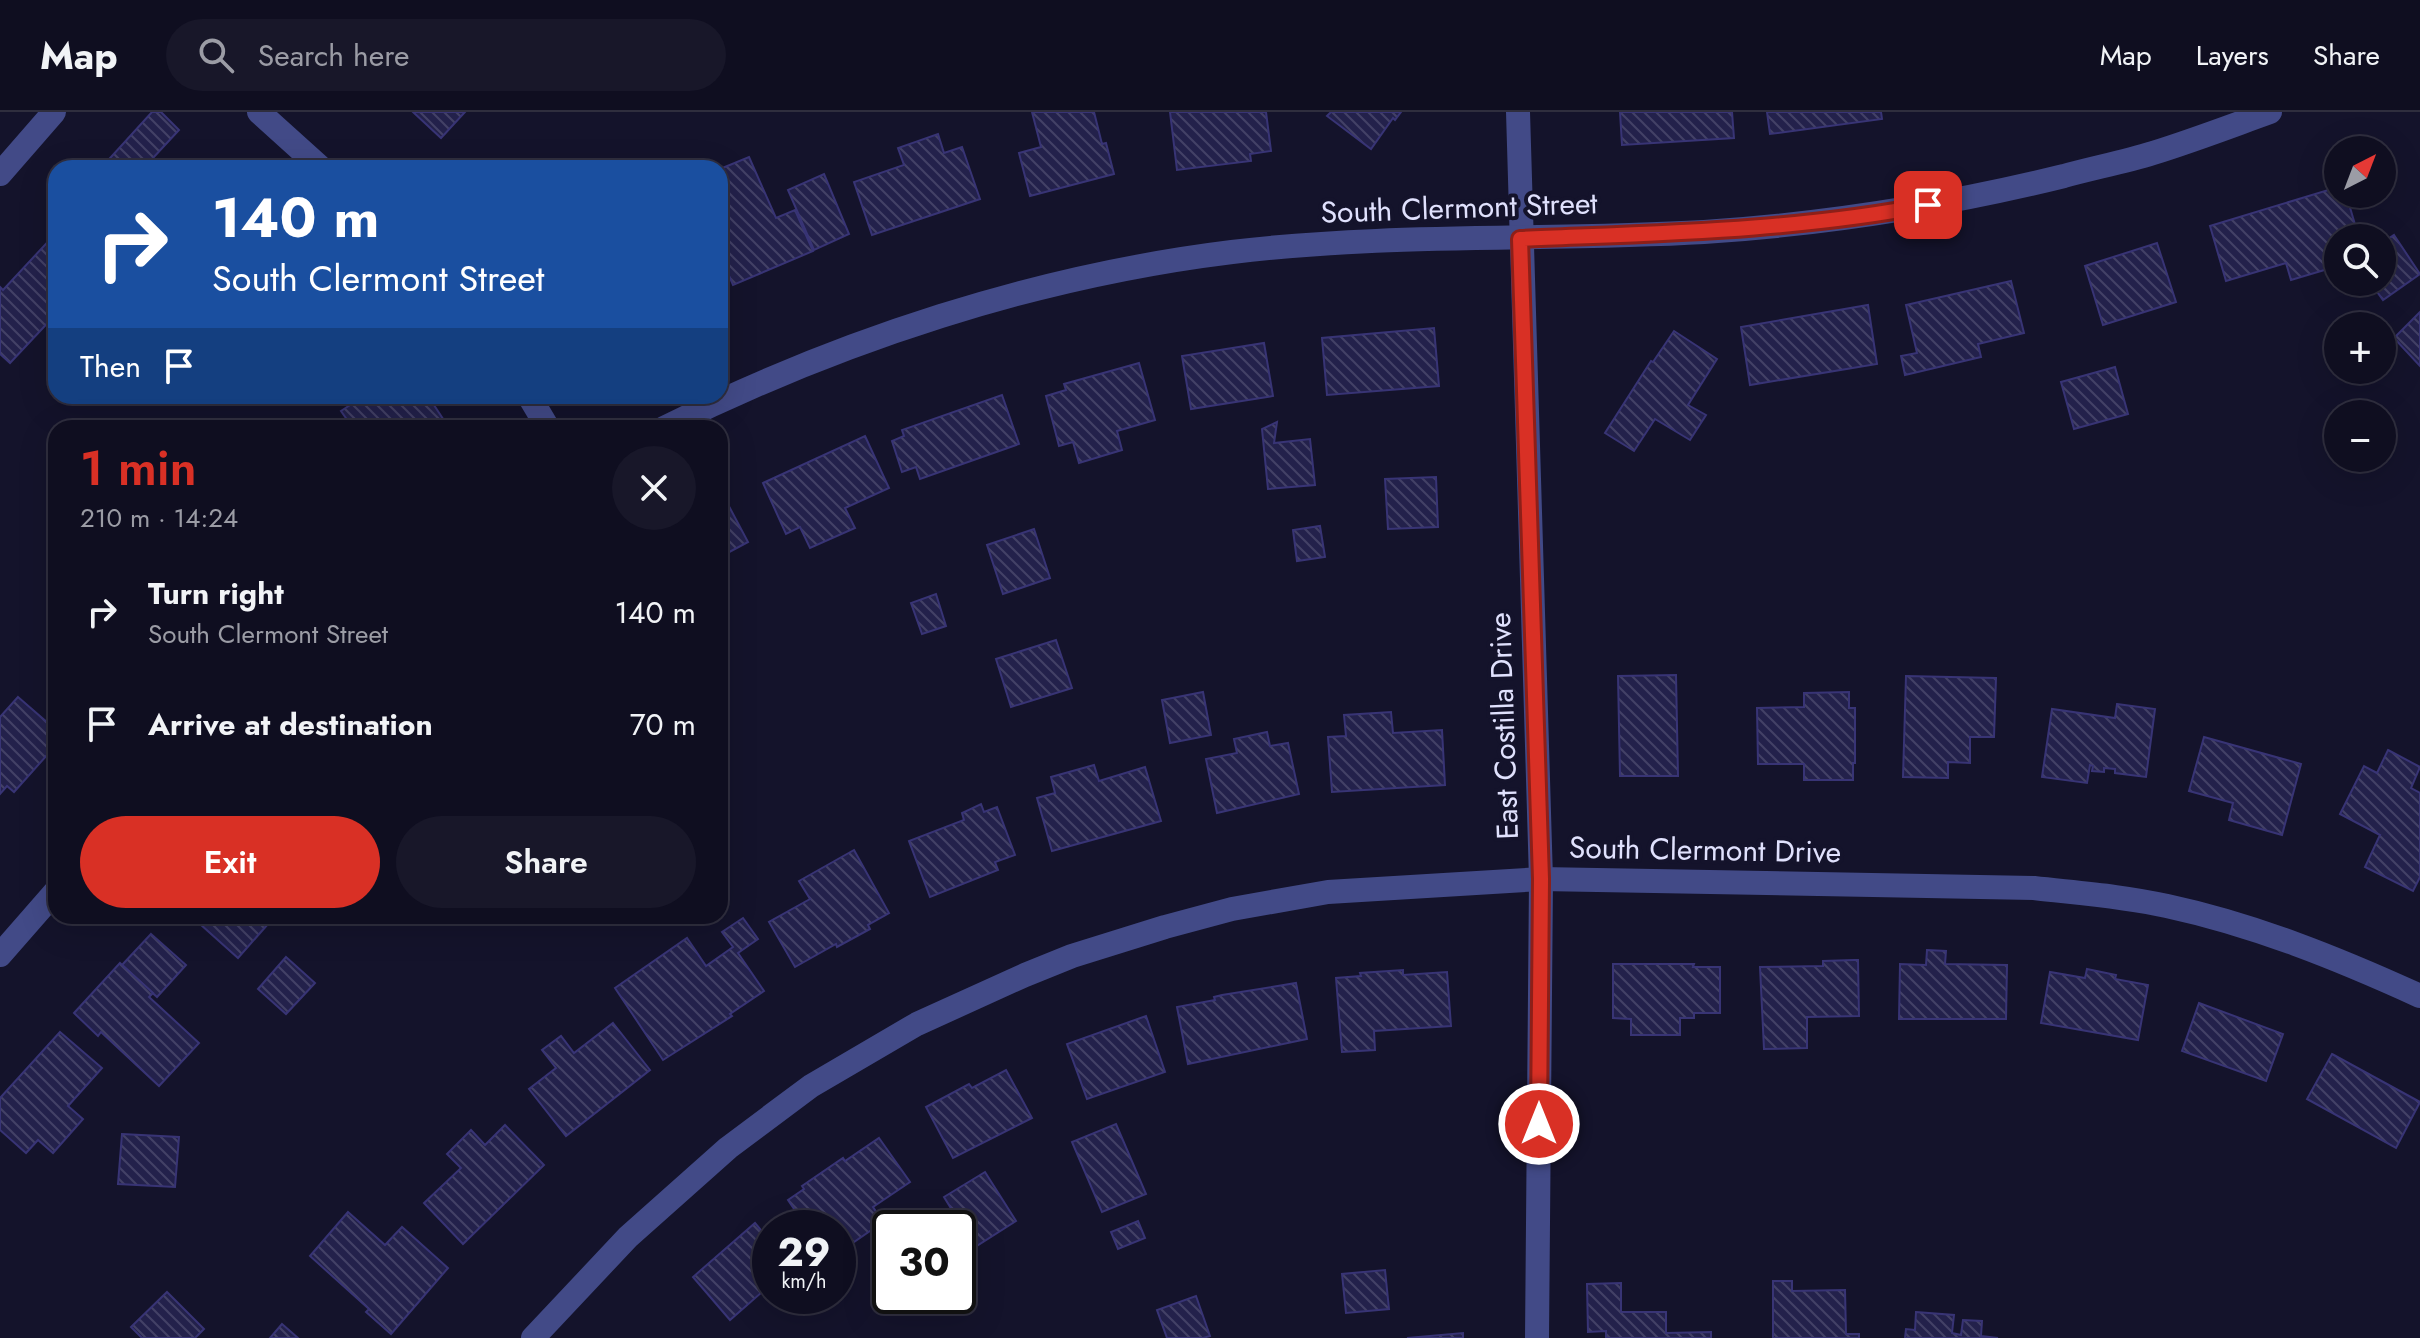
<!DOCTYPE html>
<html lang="en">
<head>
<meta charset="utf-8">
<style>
  :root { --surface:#0f0e20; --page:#181729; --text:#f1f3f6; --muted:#9b9ca5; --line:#2f2e3e; --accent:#d93025 }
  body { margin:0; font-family:Jost,sans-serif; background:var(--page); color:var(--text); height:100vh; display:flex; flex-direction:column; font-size:30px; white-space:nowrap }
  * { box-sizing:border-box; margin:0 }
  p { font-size:26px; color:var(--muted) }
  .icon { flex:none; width:44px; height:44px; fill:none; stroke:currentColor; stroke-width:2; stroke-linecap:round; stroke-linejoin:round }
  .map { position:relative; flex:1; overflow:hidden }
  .panel { position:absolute; left:48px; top:308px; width:680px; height:504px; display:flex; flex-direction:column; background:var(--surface); border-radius:24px; box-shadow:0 8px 32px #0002,0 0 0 2px var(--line) }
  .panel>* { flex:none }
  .guide { position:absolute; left:48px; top:48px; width:680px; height:244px; border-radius:24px; box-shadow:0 8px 32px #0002,0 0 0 2px var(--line); background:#1a4fa0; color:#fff; overflow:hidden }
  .needle { width:52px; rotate:42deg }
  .controls { position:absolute; left:2324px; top:24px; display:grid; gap:16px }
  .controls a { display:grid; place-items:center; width:72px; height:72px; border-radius:50%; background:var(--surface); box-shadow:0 8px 32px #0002,0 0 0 2px var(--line); font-size:40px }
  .speed { position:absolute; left:752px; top:1098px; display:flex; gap:16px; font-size:40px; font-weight:700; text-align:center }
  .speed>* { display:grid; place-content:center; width:104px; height:104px; border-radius:50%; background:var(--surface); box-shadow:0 8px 32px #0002,0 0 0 2px var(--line); line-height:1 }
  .speed small { font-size:20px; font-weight:400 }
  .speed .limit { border:4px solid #111; border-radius:12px; background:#fff; color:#111 }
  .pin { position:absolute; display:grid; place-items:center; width:68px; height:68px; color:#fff; margin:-34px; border-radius:16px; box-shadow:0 4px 12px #0006 }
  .me { position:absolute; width:88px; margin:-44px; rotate:0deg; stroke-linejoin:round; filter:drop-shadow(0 0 6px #0008) }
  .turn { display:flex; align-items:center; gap:28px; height:168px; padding:0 32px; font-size:36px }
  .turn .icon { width:104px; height:104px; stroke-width:2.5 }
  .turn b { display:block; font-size:56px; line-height:68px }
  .then { display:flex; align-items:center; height:76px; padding:0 32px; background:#0003; gap:16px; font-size:30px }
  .round { display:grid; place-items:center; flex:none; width:84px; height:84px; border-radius:42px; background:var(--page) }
  .headline { display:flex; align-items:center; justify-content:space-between; height:136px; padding:0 32px }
  h1 { font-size:48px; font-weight:600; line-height:60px; color:var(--accent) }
  .primary-button { display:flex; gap:16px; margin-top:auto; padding:16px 32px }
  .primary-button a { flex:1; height:92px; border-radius:48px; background:var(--accent); color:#fff; font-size:32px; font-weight:600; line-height:92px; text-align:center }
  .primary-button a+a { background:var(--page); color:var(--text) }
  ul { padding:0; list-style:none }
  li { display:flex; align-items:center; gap:24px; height:112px; padding:0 32px }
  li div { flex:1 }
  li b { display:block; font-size:30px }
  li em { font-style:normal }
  header { display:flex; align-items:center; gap:48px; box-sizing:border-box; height:112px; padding:0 40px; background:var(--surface); border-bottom:2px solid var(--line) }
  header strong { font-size:38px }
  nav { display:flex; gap:44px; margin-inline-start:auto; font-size:28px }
  .search { width:560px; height:72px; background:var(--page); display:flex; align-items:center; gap:20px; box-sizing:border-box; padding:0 28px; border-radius:44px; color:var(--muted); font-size:30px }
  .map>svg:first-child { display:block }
  .building { fill:url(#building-back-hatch); stroke:#383475; stroke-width:2 }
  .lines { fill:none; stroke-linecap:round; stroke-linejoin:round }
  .minor { stroke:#424a87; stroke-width:24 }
  .route-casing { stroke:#8d1f18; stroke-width:20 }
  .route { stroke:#d93025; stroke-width:14 }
  .labels { text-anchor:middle; stroke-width:8; stroke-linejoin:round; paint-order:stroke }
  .street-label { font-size:30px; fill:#e0e1fd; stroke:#14132b }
</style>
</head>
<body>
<header>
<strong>Map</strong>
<div class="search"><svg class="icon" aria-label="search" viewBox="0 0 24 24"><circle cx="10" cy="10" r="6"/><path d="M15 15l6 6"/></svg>Search here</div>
<nav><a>Map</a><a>Layers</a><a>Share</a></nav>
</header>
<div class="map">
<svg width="2420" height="1226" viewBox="0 0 2420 1226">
  <defs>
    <pattern id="building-back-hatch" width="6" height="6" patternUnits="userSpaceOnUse" patternTransform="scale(2)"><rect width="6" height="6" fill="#23214b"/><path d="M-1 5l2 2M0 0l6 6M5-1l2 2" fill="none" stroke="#434166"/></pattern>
  </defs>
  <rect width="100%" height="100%" fill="#14132b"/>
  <!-- building -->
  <g class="building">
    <path d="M152,0H161L179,18L152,47L162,56H101Z"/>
    <path d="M413,0H465L441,26Z"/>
    <path d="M1032,0H1094L1102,32L1106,31L1114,62L1030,84L1019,41L1041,35Z"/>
    <path d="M1170,0H1266L1271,39L1250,42L1251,49L1177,58Z"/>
    <path d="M1331,0H1401L1395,8L1393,6L1371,37L1327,4Z"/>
    <path d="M1620,0H1732L1734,26L1622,33Z"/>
    <path d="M1767,0H1881L1882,7L1770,22Z"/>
    <path d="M938,22L944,41L962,35L980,87L872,123L854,70L904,53L898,36Z"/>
    <path d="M749,45L776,106L795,98L813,139L733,173L720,143L723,139L720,132V57Z"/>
    <path d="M824,62L849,122L814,138L788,78Z"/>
    <path d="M2338,75V82H2346L2359,126H2338V154L2291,168L2286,151L2226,169L2210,114Z"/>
    <path d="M56,121V202L10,251L0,242V175L3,178Z"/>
    <path d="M2394,123L2420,162L2383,188L2370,170H2382V131Z"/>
    <path d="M2157,131L2176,190L2103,213L2085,154Z"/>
    <path d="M2011,169L2024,221L1978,232L1981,245L1905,263L1901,244L1917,241L1906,193Z"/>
    <path d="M1868,193L1877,252L1750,273L1741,215Z"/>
    <path d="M2420,200V254L2394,226Z"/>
    <path d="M1434,216L1439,274L1327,283L1322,226Z"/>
    <path d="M1674,219L1717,247L1688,293L1706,303L1690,328L1655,307L1634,339L1605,321L1651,249L1653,250Z"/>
    <path d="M1264,231L1273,284L1191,297L1182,244Z"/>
    <path d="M1139,251L1155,308L1117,319L1122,338L1079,351L1073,330L1059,334L1046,284L1066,278L1064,272Z"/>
    <path d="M2115,255L2128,302L2074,317L2061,270Z"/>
    <path d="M1002,283L1019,332L920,367L916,355L902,360L892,329L904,324L902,318Z"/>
    <path d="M364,284H428L449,316H353L341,299Z"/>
    <path d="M1277,310L1274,331L1310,327L1315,373L1268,377L1262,317Z"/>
    <path d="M865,324L889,376L845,396L855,416L810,436L800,415L786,422L763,371Z"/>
    <path d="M1436,365L1438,415L1388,417L1385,367Z"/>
    <path d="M723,383L748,430L720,445V384Z"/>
    <path d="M1320,414L1325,445L1297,449L1293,418Z"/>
    <path d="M1034,417L1050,466L1003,482L987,433Z"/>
    <path d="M936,482L946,514L922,522L911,491Z"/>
    <path d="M1056,528L1072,576L1011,595L996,547Z"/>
    <path d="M1676,563L1678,664H1620L1618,564Z"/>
    <path d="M1906,564L1996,566L1994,625H1970V651L1948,650V666L1903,665Z"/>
    <path d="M1203,580L1211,623L1170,631L1162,588Z"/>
    <path d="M1849,580V596H1855V651H1853V668H1804V652H1758L1757,596L1804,595V581Z"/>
    <path d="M18,585L56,618V633L14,680L7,674L0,682V605Z"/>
    <path d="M2117,592L2155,597L2146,665L2115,661V657L2104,656V660L2092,659L2093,654L2090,653L2087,671L2042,665L2052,597L2115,606Z"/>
    <path d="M1391,600L1393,621L1442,618L1445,673L1332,680L1328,625L1346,624L1344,603Z"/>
    <path d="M1267,620L1270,634L1288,631L1299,682L1217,701L1206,647L1237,641L1234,627Z"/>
    <path d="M2204,625L2301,652L2282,723L2229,708L2233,691L2189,679Z"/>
    <path d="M2388,638L2420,655L2411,676L2420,681V765L2413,779L2365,755L2380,723L2340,702L2364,654L2377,661Z"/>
    <path d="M1094,653L1099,669L1145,655L1161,709L1052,739L1037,686L1055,681L1051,665Z"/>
    <path d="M981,692L984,700L997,695L1015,743L995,750L998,758L930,785L909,729L964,708L962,701Z"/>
    <path d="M854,738L889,801L868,813L870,817L837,835L836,832L795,855L769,810L810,787L799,769Z"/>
    <path d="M191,804H259L268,812L238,846Z"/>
    <path d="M743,806L758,827L738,841L764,879L730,902L732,904L663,948L615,876L687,826L706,854L733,835L722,820Z"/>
    <path d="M151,822L186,853L157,885L122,853Z"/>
    <path d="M1927,838L1946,839L1945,852L2007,853L2006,907H1899L1900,852L1926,853Z"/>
    <path d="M286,845L315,871L286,902L258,877Z"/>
    <path d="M1854,848H1858L1859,904L1807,905V936L1764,937L1760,855L1823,854V849Z"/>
    <path d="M120,851L153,881L149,885L199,931L159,974L101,920L98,924L74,901Z"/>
    <path d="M1613,852H1694L1693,855H1720V901H1694V906H1680V923H1631V907L1613,906Z"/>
    <path d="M2087,857L2116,863L2115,867L2148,873L2138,928L2041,911L2050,860L2085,866Z"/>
    <path d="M1403,858V863L1447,860L1451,914L1374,919L1375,938L1342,940L1336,866L1361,864L1360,861Z"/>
    <path d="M1296,871L1307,927L1188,952L1177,895L1215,888L1214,885L1222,883Z"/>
    <path d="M2199,891L2283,922L2266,969L2182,939Z"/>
    <path d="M1146,904L1165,960L1087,987L1067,932Z"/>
    <path d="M613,911L650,958L566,1024L529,977L556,956L542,938L561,924L574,941Z"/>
    <path d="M60,920L102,956L68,994L83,1007L53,1041L38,1028L26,1041L0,1018V986Z"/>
    <path d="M2332,942L2420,990L2396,1036L2307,987Z"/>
    <path d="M1006,958L1032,1006L953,1046L926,995L969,972L972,976Z"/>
    <path d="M1116,1012L1146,1082L1102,1100L1072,1030Z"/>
    <path d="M505,1013L544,1053L463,1132L424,1091L461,1056L447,1042L471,1018L485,1033Z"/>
    <path d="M122,1022L179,1025L175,1075L118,1072Z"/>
    <path d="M879,1026L910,1070L873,1095L883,1110L838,1141V1116H807L788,1088L804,1077L802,1074L843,1046L845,1049Z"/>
    <path d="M985,1060L1016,1109L975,1135L944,1085Z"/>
    <path d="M348,1100L385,1133L402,1115L448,1156L391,1222L366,1200L369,1197L310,1144Z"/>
    <path d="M1138,1109L1145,1126L1118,1137L1111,1120Z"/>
    <path d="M755,1111L770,1129V1173L730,1208L693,1165Z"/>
    <path d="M1385,1158L1389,1197L1346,1201L1342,1162Z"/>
    <path d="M1773,1169H1792V1179L1845,1178L1846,1222H1859V1226H1773Z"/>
    <path d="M1621,1171V1200H1666V1221L1711,1220V1226H1606V1219L1588,1220L1587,1172Z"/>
    <path d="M167,1180L204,1217L195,1226H142L131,1215Z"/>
    <path d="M1196,1184L1210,1224L1203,1226H1167L1157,1198Z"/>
    <path d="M1916,1200L1954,1203L1952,1221L1961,1223L1963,1208L1982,1209L1981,1224L1998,1226H1905L1906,1217L1915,1218Z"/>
    <path d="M282,1212L298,1226H270Z"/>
    <path d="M1463,1221V1226H1407Z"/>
  </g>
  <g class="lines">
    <!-- minor -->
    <g class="minor">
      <path d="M259,0L321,56"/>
      <path d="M1518,0L1541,767L1537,1226"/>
      <path d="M0,62L54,0"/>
      <path d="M529,284L548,316"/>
      <path d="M664,316C841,228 1036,164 1232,140C1388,121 1547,129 1704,120C1826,112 1946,93 2064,64C2093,56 2124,50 2153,41C2192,29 2231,14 2270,0"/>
      <path d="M0,843L56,779"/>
      <path d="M533,1226L628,1125L728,1036L811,974L917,912L1025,863L1072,844L1165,815L1232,797L1328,780L1541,767L2034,776C2078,781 2123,784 2167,794C2255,813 2339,847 2420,884"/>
    </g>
  </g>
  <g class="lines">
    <!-- route casing -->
    <g class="route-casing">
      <path id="route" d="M1539,1012L1541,767L1520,127C1657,121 1794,119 1928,93"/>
    </g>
    <!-- route -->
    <use href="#route" class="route"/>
  </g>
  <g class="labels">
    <!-- street labels -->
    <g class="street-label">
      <text transform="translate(1459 96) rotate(-2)" y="10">South Clermont Street</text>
      <text transform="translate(1504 614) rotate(-92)" y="10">East Costilla Drive</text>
      <text transform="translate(1705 738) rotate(1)" y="10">South Clermont Drive</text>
    </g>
  </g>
</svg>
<div class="controls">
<a><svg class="needle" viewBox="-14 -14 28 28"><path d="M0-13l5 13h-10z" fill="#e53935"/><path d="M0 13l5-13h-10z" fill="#9b9ca5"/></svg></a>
<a><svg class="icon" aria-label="search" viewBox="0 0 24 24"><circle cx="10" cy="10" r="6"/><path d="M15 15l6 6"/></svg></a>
<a>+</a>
<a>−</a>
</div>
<div class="speed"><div>29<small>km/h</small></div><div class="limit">30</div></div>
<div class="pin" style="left:1928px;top:93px;background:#d93025"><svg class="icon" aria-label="arrive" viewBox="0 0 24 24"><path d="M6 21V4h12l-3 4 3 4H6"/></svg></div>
<svg class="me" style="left:1539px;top:1012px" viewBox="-20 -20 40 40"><circle r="17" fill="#d93025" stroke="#fff" stroke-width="3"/><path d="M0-11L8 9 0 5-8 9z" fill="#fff"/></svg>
<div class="guide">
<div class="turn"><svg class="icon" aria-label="right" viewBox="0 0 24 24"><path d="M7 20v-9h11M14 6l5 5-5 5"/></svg><div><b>140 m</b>South Clermont Street</div></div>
<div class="then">Then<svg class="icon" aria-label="arrive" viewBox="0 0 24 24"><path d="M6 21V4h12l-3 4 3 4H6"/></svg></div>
</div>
<section class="panel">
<div class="headline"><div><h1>1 min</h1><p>210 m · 14:24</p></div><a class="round"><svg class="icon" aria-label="close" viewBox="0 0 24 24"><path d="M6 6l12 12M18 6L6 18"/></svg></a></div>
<ul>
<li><svg class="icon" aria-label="right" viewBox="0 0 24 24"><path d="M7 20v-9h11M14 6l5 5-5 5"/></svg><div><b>Turn right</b><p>South Clermont Street</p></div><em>140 m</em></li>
<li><svg class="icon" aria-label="arrive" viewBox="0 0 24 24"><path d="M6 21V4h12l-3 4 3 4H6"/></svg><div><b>Arrive at destination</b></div><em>70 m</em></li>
</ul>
<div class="primary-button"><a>Exit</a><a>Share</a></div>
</section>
</div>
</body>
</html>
